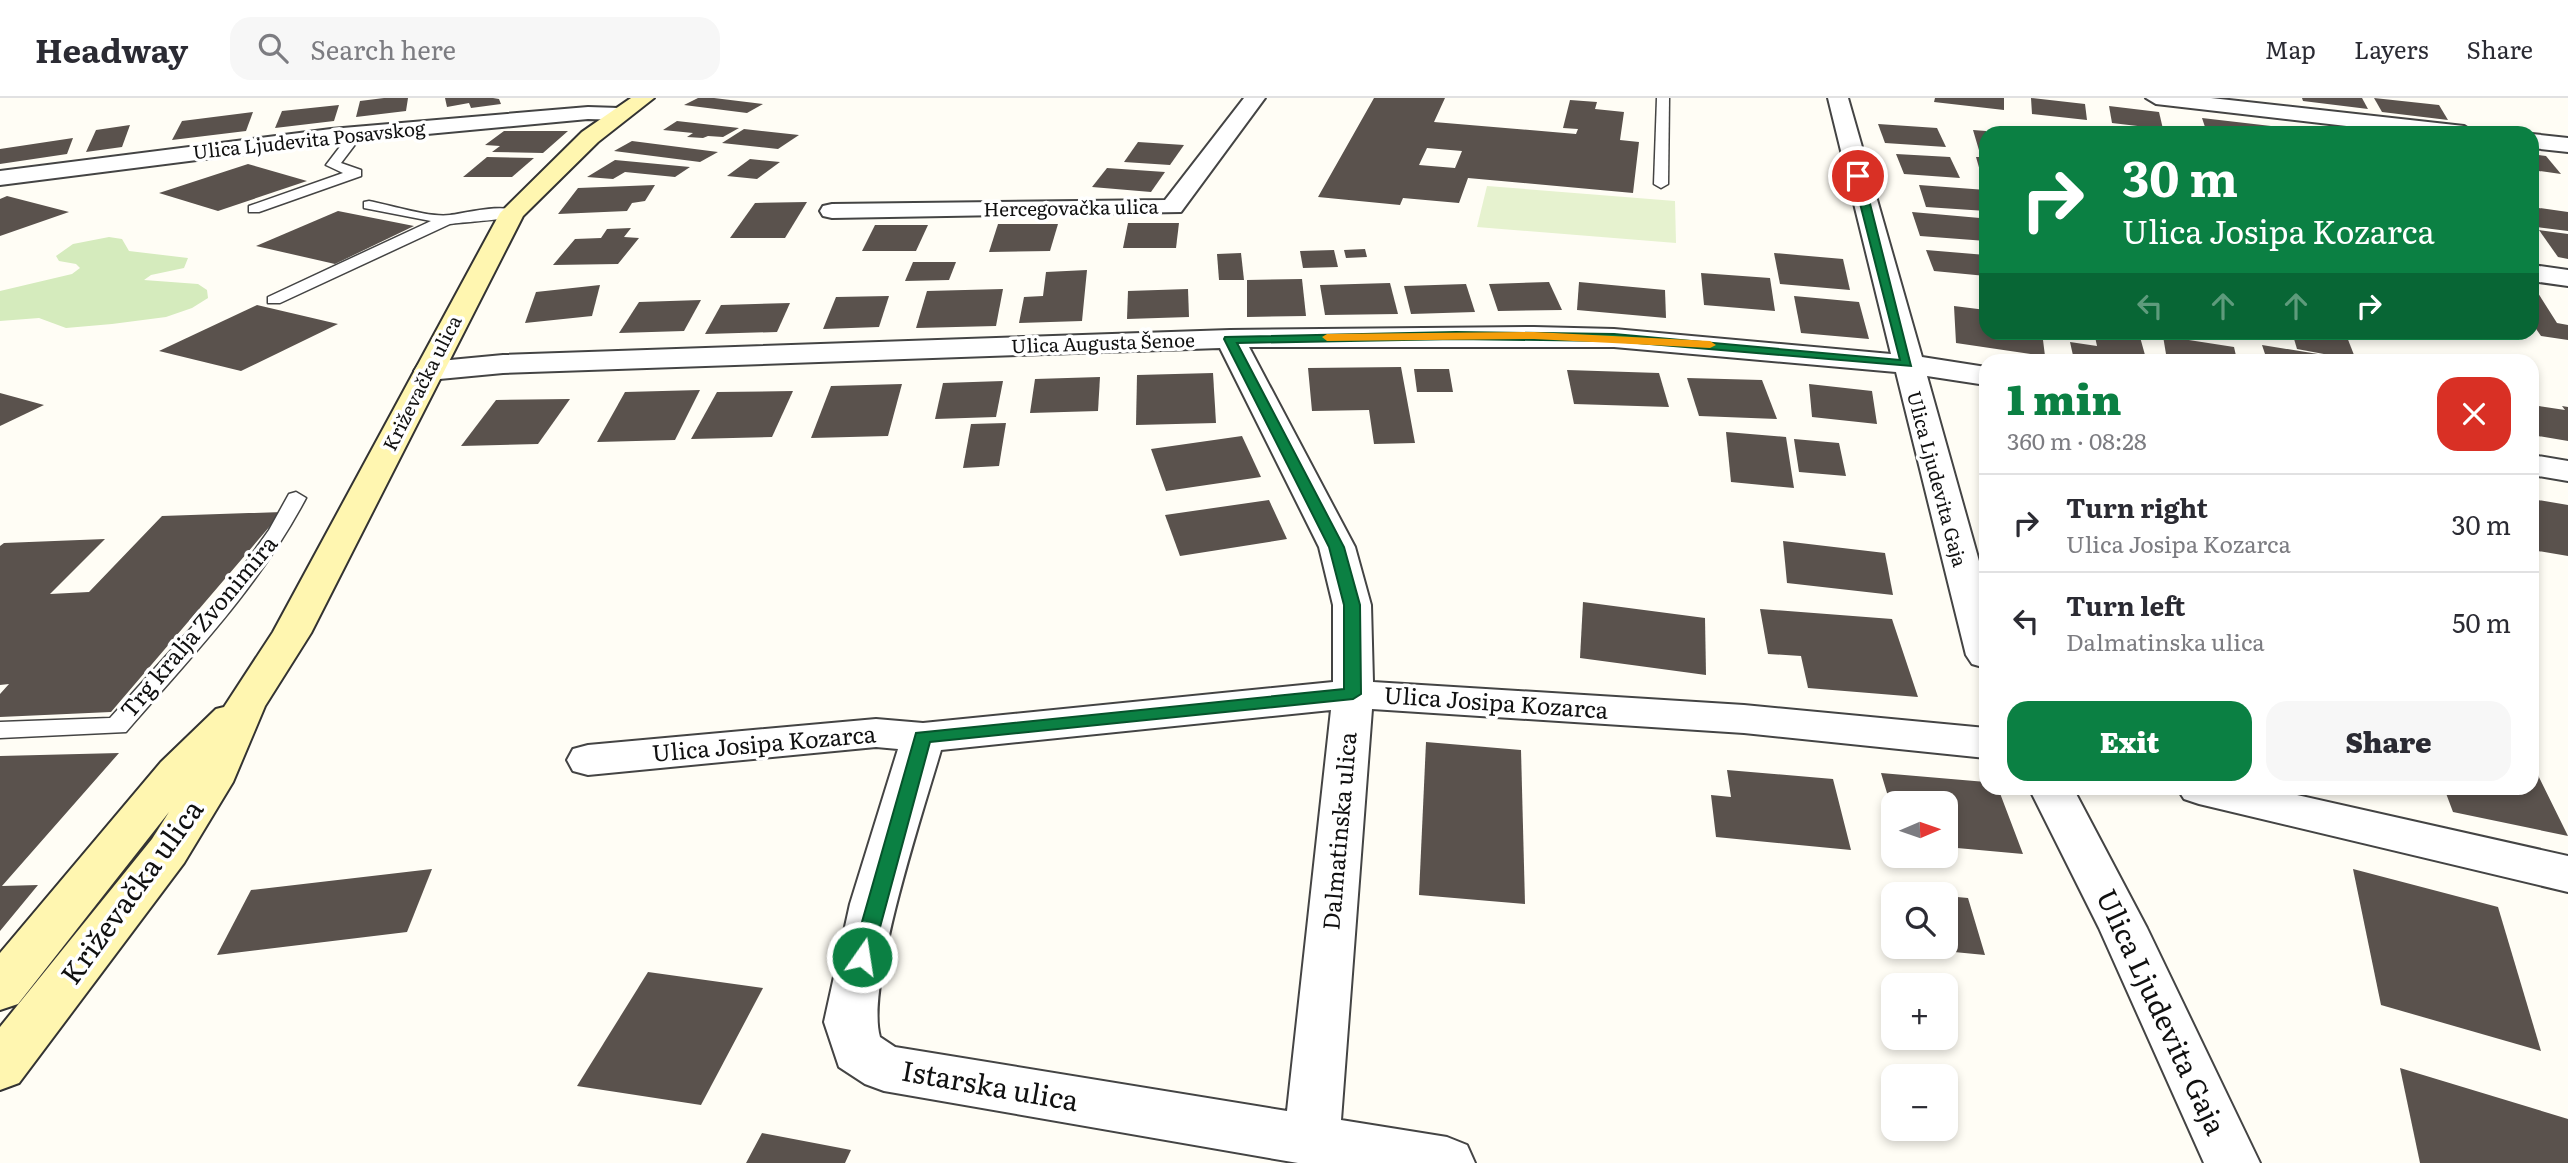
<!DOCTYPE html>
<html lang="en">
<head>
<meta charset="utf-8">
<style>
  :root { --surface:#fff; --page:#f7f7f7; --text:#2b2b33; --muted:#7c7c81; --line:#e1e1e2; --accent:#0b8043 }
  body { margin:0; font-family:Literata,serif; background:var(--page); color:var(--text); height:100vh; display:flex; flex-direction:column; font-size:26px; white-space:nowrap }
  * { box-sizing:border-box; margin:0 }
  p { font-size:23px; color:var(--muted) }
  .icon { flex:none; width:38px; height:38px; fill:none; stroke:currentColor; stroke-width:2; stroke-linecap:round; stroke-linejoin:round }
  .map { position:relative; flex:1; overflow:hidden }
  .details { position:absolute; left:1979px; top:256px; width:560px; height:441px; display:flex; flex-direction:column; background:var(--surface); border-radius:21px; box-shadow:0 4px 10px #0003 }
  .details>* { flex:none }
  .banner { position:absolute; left:1979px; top:28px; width:560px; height:214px; border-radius:21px; box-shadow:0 4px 10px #0003; background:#0b8043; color:#fff; overflow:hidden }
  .needle { width:46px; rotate:88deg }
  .buttons { position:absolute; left:1881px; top:693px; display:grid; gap:14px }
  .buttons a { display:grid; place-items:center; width:77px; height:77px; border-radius:14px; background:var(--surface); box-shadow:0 4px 10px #0003; font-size:35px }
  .pin { position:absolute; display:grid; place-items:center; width:60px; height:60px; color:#fff; margin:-30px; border:4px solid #fff; border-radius:50%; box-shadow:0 2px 7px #0007 }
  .me { position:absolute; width:77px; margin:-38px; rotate:13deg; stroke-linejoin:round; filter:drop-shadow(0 0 5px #0008) }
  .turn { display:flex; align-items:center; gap:24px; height:147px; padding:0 28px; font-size:32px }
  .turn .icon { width:91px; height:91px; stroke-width:2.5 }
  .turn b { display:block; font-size:49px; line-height:60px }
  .lanes { display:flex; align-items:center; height:66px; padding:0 28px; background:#0003; justify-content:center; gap:35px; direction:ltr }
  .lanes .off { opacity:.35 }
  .round { display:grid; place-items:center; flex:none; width:74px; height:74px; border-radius:21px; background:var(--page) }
  .headline { display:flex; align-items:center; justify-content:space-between; height:119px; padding:0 28px }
  h1 { font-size:42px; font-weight:800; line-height:52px; color:var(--accent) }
  .cta { display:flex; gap:14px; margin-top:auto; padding:14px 28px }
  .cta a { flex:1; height:80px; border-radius:21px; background:var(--accent); color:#fff; font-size:28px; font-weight:800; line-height:80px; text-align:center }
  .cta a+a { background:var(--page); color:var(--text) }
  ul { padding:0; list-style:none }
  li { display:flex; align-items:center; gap:21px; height:98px; padding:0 28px; border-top:2px solid var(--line) }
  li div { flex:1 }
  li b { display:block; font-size:26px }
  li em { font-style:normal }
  header { display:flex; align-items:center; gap:42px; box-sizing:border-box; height:98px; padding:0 35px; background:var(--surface); border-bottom:2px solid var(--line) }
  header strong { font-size:33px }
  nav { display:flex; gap:38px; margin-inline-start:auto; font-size:24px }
  .search { width:490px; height:63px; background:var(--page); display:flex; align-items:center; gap:18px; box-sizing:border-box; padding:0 24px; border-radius:21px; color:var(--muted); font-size:26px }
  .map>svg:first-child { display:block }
  .green { fill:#d5ebbd }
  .pitch { fill:#e6f2cf }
  .building { fill:#5a524d; fill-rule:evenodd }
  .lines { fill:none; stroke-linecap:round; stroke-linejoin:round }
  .service-casing { stroke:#444; stroke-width:3 }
  .minor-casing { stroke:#444; stroke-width:4 }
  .secondary-casing { stroke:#333; stroke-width:4 }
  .service { fill:#fff; fill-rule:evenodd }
  .minor { fill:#fff; fill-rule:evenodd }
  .secondary { fill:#fff6b0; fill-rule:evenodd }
  .route { fill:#0b8043; stroke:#07532c; stroke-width:2 }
  .slow { fill:#f59e0b }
  .labels { text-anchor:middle; stroke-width:7; stroke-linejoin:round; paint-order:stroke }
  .far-street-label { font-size:19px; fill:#111; stroke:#fff }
  .street-label { font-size:23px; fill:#111; stroke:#fff }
  .near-street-label { font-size:28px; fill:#111; stroke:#fff }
</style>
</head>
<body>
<header>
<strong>Headway</strong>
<div class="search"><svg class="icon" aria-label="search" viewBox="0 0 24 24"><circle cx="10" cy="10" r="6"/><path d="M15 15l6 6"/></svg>Search here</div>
<nav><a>Map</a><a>Layers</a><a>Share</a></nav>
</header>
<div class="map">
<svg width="2568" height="1065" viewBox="0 0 2568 1065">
  <rect width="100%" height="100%" fill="#fffdf5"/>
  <!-- green -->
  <path class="green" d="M109,139L122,141L129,153L188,160L184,170L151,177L144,182L198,186L207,192L208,200L192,210L166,219L112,226L66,230L39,220L0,223V193L72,176L80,170L76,166L59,163L56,158L73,146Z"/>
  <!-- pitch -->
  <path class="pitch" d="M1487,88L1675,103L1676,145L1477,129Z"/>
  <!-- building -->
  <g class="building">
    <path d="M384,0H408L406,13L356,19L360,3Z"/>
    <path d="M445,0H493L499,1L501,6L471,10L469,5L447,9Z"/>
    <path d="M698,0H714L763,6L747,15L684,7Z"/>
    <path d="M1374,0H1445L1434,24L1576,36L1578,31L1563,30L1570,2L1597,4L1595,11L1624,14L1620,42L1639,44L1633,95L1468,80L1459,105L1403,100L1400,107L1318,99ZM1427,50L1462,53L1455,70L1419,67Z"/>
    <path d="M1935,0H2004V12L1934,4Z"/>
    <path d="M2031,0L2085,6L2087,22L2032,16Z"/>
    <path d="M2302,0H2362L2368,11L2303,3Z"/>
    <path d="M2374,0L2439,7L2448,22L2382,14Z"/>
    <path d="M339,7L334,23L275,30L282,13Z"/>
    <path d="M2109,8L2159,14L2163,31L2112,25Z"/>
    <path d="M253,14L246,33L172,42L182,23Z"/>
    <path d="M2202,20L2271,28L2274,35H2207Z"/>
    <path d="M677,23L739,30L723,39L708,38L703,40L687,39L693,35L663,32Z"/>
    <path d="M1878,26L1937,30L1946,49L1885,45Z"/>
    <path d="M130,27L122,49L86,54L96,32Z"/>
    <path d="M744,31L799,37L778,51L722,45Z"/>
    <path d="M1973,32L1986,33V80H1982L1976,59H1981Z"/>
    <path d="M504,33H568L543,55L492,54L500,48L485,47Z"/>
    <path d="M73,40L67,56L0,66V51Z"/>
    <path d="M632,43L718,54L700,64L614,53Z"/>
    <path d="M1138,44L1184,47L1170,67L1124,64Z"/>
    <path d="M1896,56L1950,59L1960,80L1904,76Z"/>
    <path d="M2532,56L2546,58L2561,76L2532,72Z"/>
    <path d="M487,59L534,60L512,79H463Z"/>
    <path d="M750,61L780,64L757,81L727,78Z"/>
    <path d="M615,62L690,69L675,79L625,74L613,81L587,79Z"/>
    <path d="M248,66L307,83L218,113L159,95Z"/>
    <path d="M1107,70L1165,74L1151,94L1092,89Z"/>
    <path d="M655,87L645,103L632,105L627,113L558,116L578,90Z"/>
    <path d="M1919,87L1986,92V113L1926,109Z"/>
    <path d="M7,98L69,114L0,138V101Z"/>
    <path d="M807,104L785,140H730L755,105Z"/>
    <path d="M2532,109L2568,114V133L2537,129L2532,123Z"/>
    <path d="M338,113L414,128L335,166L256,148Z"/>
    <path d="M1912,114L1980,120L1986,143L1920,138Z"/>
    <path d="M1128,125H1179L1176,150H1123Z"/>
    <path d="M998,126H1058L1050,153L989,154Z"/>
    <path d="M875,127H928L916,153H862Z"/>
    <path d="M631,130L624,139L639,140L618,166L553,167L575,141L601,140L607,131Z"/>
    <path d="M2539,132L2568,136V161L2558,159Z"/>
    <path d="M1365,151L1367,159L1346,160L1344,152Z"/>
    <path d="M1334,152L1338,169L1303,170L1300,153Z"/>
    <path d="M1926,152L1986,157V178L1934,173Z"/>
    <path d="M1241,155L1244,182H1219L1217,156Z"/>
    <path d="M1774,155L1843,161L1850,192L1780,186Z"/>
    <path d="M913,164H956L949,182L905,183Z"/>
    <path d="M1087,172L1082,223L1019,225L1024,199L1043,198L1046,174Z"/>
    <path d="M1701,175L1770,180L1775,213L1704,207Z"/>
    <path d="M1302,181L1306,218L1247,219V182Z"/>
    <path d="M1549,184L1562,212L1498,213L1489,186Z"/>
    <path d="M1579,184L1665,192L1666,220L1577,212Z"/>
    <path d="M1390,185L1398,216L1325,217L1320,187Z"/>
    <path d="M1466,186L1475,214L1411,216L1404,188Z"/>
    <path d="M600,187L592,218L525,225L536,194Z"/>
    <path d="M1003,191L996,228L916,230L927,193Z"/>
    <path d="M1188,191L1189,219L1127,221L1128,193Z"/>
    <path d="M2532,194L2538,195L2557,225L2568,227V242L2541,238L2532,225Z"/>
    <path d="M889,198L879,229L823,231L836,199Z"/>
    <path d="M1794,198L1859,204L1869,241L1801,235Z"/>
    <path d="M701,202L684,233L619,235L639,204Z"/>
    <path d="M790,205L777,234L705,236L721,207Z"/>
    <path d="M257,207L338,226L241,273L159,253Z"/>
    <path d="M1954,208L1986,212V234H2042L2045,258L1956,245Z"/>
    <path d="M2094,234L2140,239L2145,257L2154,258L2155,262H2074L2070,244L2097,248Z"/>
    <path d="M2292,234H2345L2356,262L2297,251Z"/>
    <path d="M2163,238L2234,249L2237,262H2167Z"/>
    <path d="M2262,247L2318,256L2320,262H2267Z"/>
    <path d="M1401,269L1415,345L1374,346L1369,312L1312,313L1308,270Z"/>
    <path d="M1414,271H1449L1453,294H1417Z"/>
    <path d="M1567,272L1659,275L1669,309L1574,306Z"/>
    <path d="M1213,275L1216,325L1136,327L1137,277Z"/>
    <path d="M1100,279L1098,313L1030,315L1035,281Z"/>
    <path d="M1687,280L1762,282L1777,321L1699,318Z"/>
    <path d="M1003,283L996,319L935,321L943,285Z"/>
    <path d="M902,286L888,338L811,340L831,288Z"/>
    <path d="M1809,286L1872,293L1877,326L1812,319Z"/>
    <path d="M700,292L675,342L597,344L625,294Z"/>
    <path d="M793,293L772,339L691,341L717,294Z"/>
    <path d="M0,295L44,307L0,328Z"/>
    <path d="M570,301L538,346L461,348L496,302Z"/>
    <path d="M2532,307L2565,312L2562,308L2568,309V343L2532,337Z"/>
    <path d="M1006,325L999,368L963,370L971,326Z"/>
    <path d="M1726,334L1786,339L1794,390L1731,384Z"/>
    <path d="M1242,338L1261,379L1166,393L1151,351Z"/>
    <path d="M1794,341L1839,345L1846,378L1799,374Z"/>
    <path d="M2532,401L2568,407V458L2532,452Z"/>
    <path d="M1269,402L1287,441L1180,458L1165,417Z"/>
    <path d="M282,414L111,614L0,619V596L9,586L0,587V448L4,445L105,441L50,496L89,494L162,418Z"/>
    <path d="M1783,443L1885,455L1893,497L1787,485Z"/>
    <path d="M1583,504L1705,520L1706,577L1580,560Z"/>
    <path d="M1760,511L1892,521L1918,599L1808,590L1801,558L1768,556Z"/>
    <path d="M1426,644L1521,652L1525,806L1419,797Z"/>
    <path d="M119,655L2,788L38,787L0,833V658Z"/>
    <path d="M2532,665L2568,738L2453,714L2444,690H2532Z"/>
    <path d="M1727,672L1833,681L1851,752L1716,739L1711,697L1731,699Z"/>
    <path d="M1881,675L1986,684V690H1998L2023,756L1946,749V705H1894L1893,715Z"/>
    <path d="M432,771L407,834L217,857L251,792Z"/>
    <path d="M2353,771L2498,809L2541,953L2381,907Z"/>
    <path d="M1946,798L1968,800L1985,857L1923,851L1946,849Z"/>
    <path d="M648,874L763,890L701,1007L577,988Z"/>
    <path d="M2400,970L2568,1021V1065H2420Z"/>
    <path d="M762,1035L851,1052L845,1065H746Z"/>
  </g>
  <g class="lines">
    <!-- service casing -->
    <g class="service-casing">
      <g id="service">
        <path d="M1657,0H1669L1668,86L1661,90L1654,86Z"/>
        <path d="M352,33L363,36L341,65L361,72V78L259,114H249V108L343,75L326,67Z"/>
        <path d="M369,103C391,107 429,120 450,117C466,115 507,104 519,115C510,123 466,123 450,126L280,205H268V199L431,123L364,110V104Z"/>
        <path d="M296,394L306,400C259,489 191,559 126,634L0,640V624L110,620L230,487L269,432L289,396Z"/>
      </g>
    </g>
    <!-- minor casing -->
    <g class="minor-casing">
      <g id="minor">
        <path d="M1244,0H1265L1181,114L832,120L823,118L820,113L823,108L832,106L1165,102Z"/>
        <path d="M1828,0H1848L1922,259L1986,269V287L1927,278L1986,488V570L1972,566L1966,557L1896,274L1614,249H1249L1355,449L1371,507L1373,584L1744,607L1986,630V660L1744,635L1372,611L1341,1022L1447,1039L1467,1047L1475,1065H1298L884,993L865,986L839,969L824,924L850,806L898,651L876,649L588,677L573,673L567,662L573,651L588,647L876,621L923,625L1333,584V507L1319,449L1220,250L503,275L429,282L418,279L414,273L418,267L429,264L503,257L1230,232L1534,229L1614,231L1891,256ZM1331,612L1287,1013L895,949L880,939C865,888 924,711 941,652Z"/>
        <path d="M2146,0H2211L2464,28L2475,35H2407L2156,6Z"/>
        <path d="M588,9L619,10L630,16L619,22L588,21L331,45L0,87V73L331,31Z"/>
        <path d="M2532,36L2568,40V54L2532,50Z"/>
        <path d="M2532,167L2568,172V188L2532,183Z"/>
        <path d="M2532,357L2568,363V383L2532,377Z"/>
        <path d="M2029,690H2073L2147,830L2260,1065H2204L2099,830Z"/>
        <path d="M2177,690H2266L2568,758V794L2199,706L2184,701Z"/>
      </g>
    </g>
    <!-- secondary casing -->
    <g class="secondary-casing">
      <path id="secondary" d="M631,0H654L598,44L523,118L311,535L265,608L233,684L184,765L19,985L0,992V929L152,741L169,714L18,906L0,912V855L161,664L216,611L224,609L273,534L500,115L582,34Z"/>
    </g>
    <!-- service -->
    <use href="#service" class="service"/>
    <!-- minor -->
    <use href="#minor" class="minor"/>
    <!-- secondary -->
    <use href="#secondary" class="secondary"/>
  </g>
  <!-- route -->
  <path class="route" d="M1858,75L1863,78L1911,268L1614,243L1456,241L1237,245L1344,449L1360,507L1361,596L1353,601L930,644L872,859L869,865H855L852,859L916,635L1344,591V507L1329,449L1224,241L1225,239L1456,234L1614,236L1900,262L1853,78Z"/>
  <!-- slow -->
  <path class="slow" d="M1534,234L1710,243L1716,247L1710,250L1534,241L1327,243L1322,239L1327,236Z"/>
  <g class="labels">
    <!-- far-street labels -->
    <g class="far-street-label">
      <text transform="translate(309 42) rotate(-6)" y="7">Ulica Ljudevita Posavskog</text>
      <text transform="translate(1071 110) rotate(-1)" y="7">Hercegovačka ulica</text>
      <text transform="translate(1103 245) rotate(-2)" y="7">Ulica Augusta Šenoe</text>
      <text transform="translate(422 285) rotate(-63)" y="7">Križevačka ulica</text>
      <text transform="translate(1937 381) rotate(75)" y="7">Ulica Ljudevita Gaja</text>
    </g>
    <!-- street labels -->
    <g class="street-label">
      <text transform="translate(199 529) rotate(-50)" y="8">Trg kralja Zvonimira</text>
      <text transform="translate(1496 605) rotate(4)" y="8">Ulica Josipa Kozarca</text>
      <text transform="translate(764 646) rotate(-5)" y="8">Ulica Josipa Kozarca</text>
      <text transform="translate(1340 733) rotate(-85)" y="8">Dalmatinska ulica</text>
    </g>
    <!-- near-street labels -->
    <g class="near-street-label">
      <text transform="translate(132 794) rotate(-54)" y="10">Križevačka ulica</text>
      <text transform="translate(2161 914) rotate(65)" y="10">Ulica Ljudevita Gaja</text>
      <text transform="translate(990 988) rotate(10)" y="10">Istarska ulica</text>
    </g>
  </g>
</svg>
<div class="buttons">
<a><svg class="needle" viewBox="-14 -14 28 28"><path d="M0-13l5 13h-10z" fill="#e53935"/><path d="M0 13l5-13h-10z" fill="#7c7c81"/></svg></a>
<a><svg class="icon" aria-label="search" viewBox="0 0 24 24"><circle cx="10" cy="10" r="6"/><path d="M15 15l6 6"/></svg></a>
<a>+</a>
<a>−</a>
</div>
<div class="pin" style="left:1858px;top:78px;background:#d93025"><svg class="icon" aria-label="arrive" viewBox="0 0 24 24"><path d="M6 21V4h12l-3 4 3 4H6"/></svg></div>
<svg class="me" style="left:862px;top:859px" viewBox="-20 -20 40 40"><circle r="17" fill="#0b8043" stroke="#fff" stroke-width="3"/><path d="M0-11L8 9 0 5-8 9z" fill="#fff"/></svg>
<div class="banner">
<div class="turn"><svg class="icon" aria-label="right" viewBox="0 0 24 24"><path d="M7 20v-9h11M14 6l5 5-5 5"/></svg><div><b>30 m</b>Ulica Josipa Kozarca</div></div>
<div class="lanes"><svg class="icon off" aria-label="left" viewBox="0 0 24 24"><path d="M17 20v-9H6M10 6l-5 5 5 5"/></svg><svg class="icon off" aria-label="ahead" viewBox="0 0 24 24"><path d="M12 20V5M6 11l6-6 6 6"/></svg><svg class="icon off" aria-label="ahead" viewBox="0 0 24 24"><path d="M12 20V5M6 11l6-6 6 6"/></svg><svg class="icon" aria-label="right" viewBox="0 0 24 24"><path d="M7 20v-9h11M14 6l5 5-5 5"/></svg></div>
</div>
<section class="details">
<div class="headline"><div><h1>1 min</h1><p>360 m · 08:28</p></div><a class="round" style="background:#d93025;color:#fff"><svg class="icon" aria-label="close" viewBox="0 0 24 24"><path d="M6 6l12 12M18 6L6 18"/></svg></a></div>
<ul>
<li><svg class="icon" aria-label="right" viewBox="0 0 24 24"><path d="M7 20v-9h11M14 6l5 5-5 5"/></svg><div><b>Turn right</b><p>Ulica Josipa Kozarca</p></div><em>30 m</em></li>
<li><svg class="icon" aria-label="left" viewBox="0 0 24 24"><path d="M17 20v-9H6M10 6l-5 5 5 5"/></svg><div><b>Turn left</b><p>Dalmatinska ulica</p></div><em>50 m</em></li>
</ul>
<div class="cta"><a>Exit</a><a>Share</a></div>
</section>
</div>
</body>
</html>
